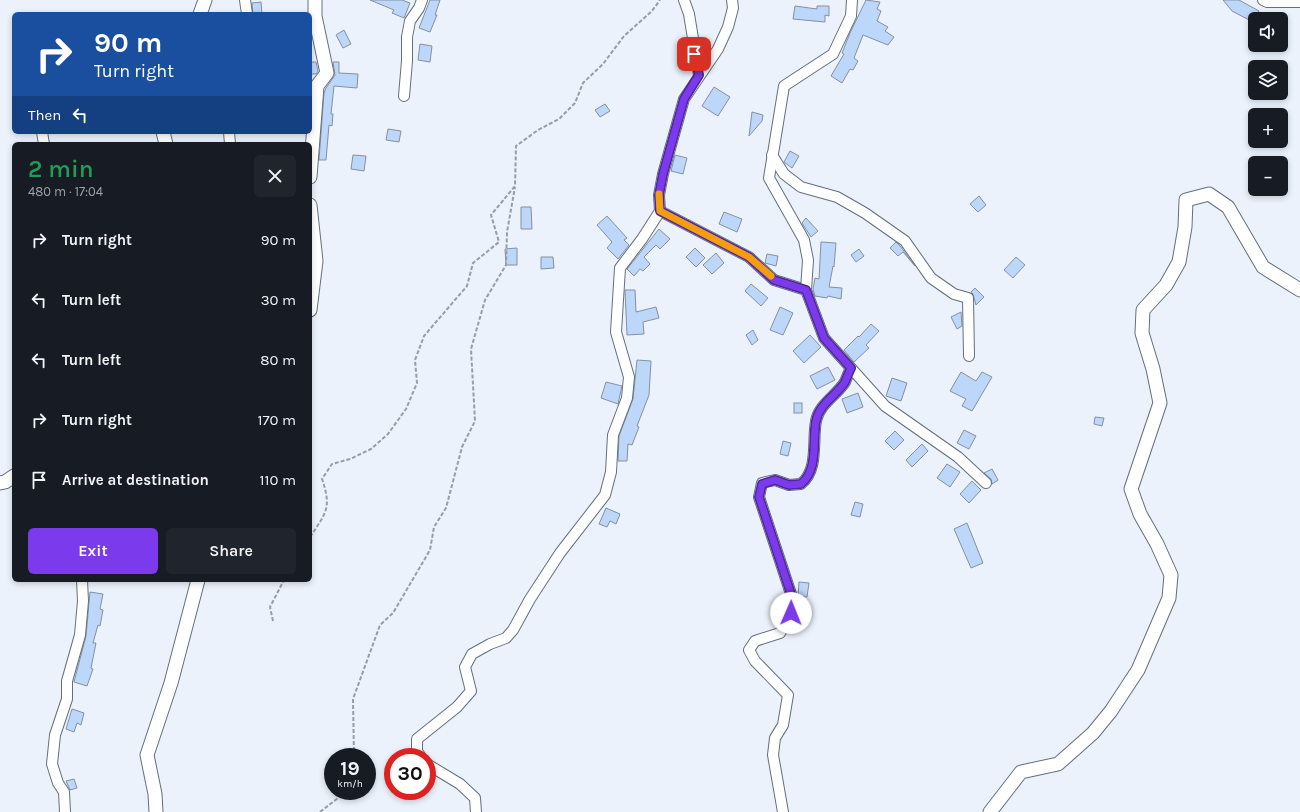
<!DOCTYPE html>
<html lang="en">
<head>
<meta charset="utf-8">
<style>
  :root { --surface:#171b24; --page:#20242c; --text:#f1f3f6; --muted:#9ea1a6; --accent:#7c3aed }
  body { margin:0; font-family:Karla,sans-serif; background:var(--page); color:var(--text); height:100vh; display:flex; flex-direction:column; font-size:15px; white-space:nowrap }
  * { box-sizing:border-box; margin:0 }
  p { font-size:13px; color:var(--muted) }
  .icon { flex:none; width:22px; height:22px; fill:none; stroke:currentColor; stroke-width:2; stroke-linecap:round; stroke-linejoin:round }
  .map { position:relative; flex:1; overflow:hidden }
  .details { position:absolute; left:12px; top:142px; width:300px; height:440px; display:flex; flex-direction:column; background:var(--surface); border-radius:6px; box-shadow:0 2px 6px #0003 }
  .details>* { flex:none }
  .top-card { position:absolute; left:12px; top:12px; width:300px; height:122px; border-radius:6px; box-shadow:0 2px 6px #0003; background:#1a4fa0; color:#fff; overflow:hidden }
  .controls { position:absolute; left:1248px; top:12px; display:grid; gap:8px }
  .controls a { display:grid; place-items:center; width:40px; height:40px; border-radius:6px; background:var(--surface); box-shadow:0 2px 6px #0003; font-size:20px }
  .speed { position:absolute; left:324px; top:748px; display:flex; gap:8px; font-size:20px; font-weight:700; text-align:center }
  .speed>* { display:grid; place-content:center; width:52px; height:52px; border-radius:50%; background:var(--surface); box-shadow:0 2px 6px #0003; line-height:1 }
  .speed small { font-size:10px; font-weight:400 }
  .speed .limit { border:6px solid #d22; background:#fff; color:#111 }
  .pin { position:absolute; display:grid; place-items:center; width:34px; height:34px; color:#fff; margin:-17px; border-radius:8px; box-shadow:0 2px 6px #0006 }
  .me { position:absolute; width:44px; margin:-22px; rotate:1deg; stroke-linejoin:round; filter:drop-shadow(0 0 3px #0008) }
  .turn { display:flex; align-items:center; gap:14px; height:84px; padding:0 16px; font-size:18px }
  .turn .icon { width:52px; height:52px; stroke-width:2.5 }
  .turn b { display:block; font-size:28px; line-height:34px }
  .then { display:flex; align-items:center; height:38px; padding:0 16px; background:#0003; gap:8px; font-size:15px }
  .round { display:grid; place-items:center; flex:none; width:42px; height:42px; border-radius:6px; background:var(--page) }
  .summary { display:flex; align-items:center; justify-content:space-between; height:68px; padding:0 16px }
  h1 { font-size:24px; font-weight:600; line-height:30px; color:#1e9e55 }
  .cta { display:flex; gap:8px; margin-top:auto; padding:8px 16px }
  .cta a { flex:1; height:46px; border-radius:6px; background:var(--accent); color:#fff; font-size:16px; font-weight:600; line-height:46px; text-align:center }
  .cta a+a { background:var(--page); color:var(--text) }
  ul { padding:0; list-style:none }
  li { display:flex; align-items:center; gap:12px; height:60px; padding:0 16px }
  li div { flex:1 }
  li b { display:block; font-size:15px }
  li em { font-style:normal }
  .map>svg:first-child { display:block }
  .building { fill:#bdd7fa; stroke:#85909f }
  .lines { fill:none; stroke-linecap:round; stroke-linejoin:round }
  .minor-casing { stroke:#646f7d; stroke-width:12 }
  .tertiary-casing { stroke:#646f7d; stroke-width:15 }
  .path { stroke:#979da5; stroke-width:2; stroke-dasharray:4 2; stroke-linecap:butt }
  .minor { stroke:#fff; stroke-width:10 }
  .tertiary { stroke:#fff; stroke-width:13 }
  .route-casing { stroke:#51269a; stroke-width:10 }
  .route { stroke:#7c3aed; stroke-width:7 }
  .slow { stroke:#f59e0b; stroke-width:7 }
</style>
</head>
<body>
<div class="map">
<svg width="1300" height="812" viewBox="0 0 1300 812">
  <rect width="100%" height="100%" fill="#ebf2fc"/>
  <!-- building -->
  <g class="building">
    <path d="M370,0H402L410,3L404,18L392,13L394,10Z"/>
    <path d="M430,0H440L435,15H437L430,32L419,28Z"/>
    <path d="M866,0L880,2L877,9L881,11L877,21L888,27L885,31L894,37L888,45L863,35L854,58L858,61L853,70L850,69L842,83L831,76L844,54L842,53L850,33Z"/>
    <path d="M1223,0H1239L1259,11L1253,22L1232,11Z"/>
    <path d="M261,2L262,14H253L252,3Z"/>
    <path d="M795,6L817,9V6H829V16L825,15V22L793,19Z"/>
    <path d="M344,30L351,44L343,48L336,35Z"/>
    <path d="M420,44L432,46L430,62L418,60Z"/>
    <path d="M310,62H316L318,71L316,74H310Z"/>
    <path d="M333,62H339V73L358,74L357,88L334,86L331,114H333L332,126L329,125L326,160H319L324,93L326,88L335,75Z"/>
    <path d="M714,87L730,97L718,116L702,106Z"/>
    <path d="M605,104L610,111L600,117L595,110Z"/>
    <path d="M752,112L763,115L762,121L749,136Z"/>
    <path d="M388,129L401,131L399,142L386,140Z"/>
    <path d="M790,151L799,156L792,168L784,162Z"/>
    <path d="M353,155L366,156L364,171L351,169Z"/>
    <path d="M675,155L687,158L683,174L671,171Z"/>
    <path d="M979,196L986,205L978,212L970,204Z"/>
    <path d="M521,207H531L532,229H521Z"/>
    <path d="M724,212L742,219L737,232L719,224Z"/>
    <path d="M607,216L627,238L624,240L629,245L618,259L607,248L612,242L597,225Z"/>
    <path d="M806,218L818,231L811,237L802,223Z"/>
    <path d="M659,229L670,239L660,249L656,245L644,257L650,264L643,271L640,269L634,276L627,269Z"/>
    <path d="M821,242L836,243L834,267L833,266L829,287L842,288L841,299L828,296L827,298L815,296L813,289L815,278L819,279Z"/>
    <path d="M896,242L900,246L915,266L903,252L898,256L890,248Z"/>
    <path d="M517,248V265H506L505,249Z"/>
    <path d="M695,248L705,258L696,267L686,257Z"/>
    <path d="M859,249L864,256L856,262L851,255Z"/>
    <path d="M716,253L724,263L712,274L703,265Z"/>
    <path d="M767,254L778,256L776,266L765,263Z"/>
    <path d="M541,257H553L554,268L541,269Z"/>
    <path d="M1016,257L1025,265L1013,278L1004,270Z"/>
    <path d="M751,284L768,298L761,306L745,291Z"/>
    <path d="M975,288L984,297L976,305L973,294L971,292Z"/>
    <path d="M625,290H635L636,312L656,307L659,318L643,322L644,334L627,335Z"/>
    <path d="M780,307L793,313L783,335L770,330Z"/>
    <path d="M961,312L962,326L957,329L951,317Z"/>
    <path d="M871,324L879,331L866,345L869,348L854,362L844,350L858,336L859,337Z"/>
    <path d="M753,330L758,340L752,345L746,335Z"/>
    <path d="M810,335L821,347L804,363L793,351Z"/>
    <path d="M637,360L651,361L649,395L637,426L639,427L632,445L628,444L627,461H618L619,436L633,399Z"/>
    <path d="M828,367L835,380L817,389L810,376Z"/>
    <path d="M961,372L976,381L982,372L992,377L972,411L962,406L966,399L950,391Z"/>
    <path d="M892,378L907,383L901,401L886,396Z"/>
    <path d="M606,382L622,386L618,404L601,398Z"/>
    <path d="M858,393L863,407L847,413L842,399Z"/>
    <rect x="794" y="403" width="8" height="10"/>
    <path d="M1095,417L1104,418L1102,426L1094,424Z"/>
    <path d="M964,430L976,436L969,449L957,443Z"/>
    <path d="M895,431L904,440L894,450L885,441Z"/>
    <path d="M783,441L791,443L788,456L780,454Z"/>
    <path d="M922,444L928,451L912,467L906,460Z"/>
    <path d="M947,464L960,472L950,487L937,478Z"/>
    <path d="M992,469L998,480L992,484L991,479L984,473Z"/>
    <path d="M972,481L981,490L969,503L960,494Z"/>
    <path d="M855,502L863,504L860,517L851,515Z"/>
    <path d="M606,508L620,514L616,524L610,521L607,527L599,524Z"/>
    <path d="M967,523L983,563L971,568L954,529Z"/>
    <path d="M799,582L809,583L807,597L798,596Z"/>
    <path d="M90,592L103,594L100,609L103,610L100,626L98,625L93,643H96L91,668L93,669L87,686L74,682L86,636Z"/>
    <path d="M72,709L84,713L81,725L77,723L74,732L66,729Z"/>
    <path d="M74,779L77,788L70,790L66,781Z"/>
  </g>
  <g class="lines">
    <!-- minor casing -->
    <g class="minor-casing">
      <g id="minor">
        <path d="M245,0L247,14"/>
        <path d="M684,0L689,14L699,75"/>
        <path d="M852,0L851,16L833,54L784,86L769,178L804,240L808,260L806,290L824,338L885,406L958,457L986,483"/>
        <path d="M1263,0L1267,2H1300"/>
        <path d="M404,96L407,61V37L410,21L419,8L422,0"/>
        <path d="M42,132L44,144"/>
        <path d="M229,132L230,144"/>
        <path d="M772,155L784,174L801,187L837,197L865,213L905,241L931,278L954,294L968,298L969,356"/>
        <path d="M660,211L749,257L774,280L806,290"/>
        <path d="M421,757L417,751V739L457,707L471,691L465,667L472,654L490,644L506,638L513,630L530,599L560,553L605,495L611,472L613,435L627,398L629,377L616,332L620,268L642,239L660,211L659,195L663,174L684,99L718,49L728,27L733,8L732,0"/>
        <path d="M427,764L460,784L475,798L476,812"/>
        <path d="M65,812L64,792L58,783L52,764L55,735L67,699V681L80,635L83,601L82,580"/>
        <path d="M783,812L773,755L775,738L783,725L788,695L755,661L749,650L755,641L780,633L791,613L792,597L759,497L762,483L775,480L789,485L801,484C819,469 812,442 816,421C819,404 837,395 845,382C847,377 849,372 851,368"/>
      </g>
    </g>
    <!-- tertiary casing -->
    <g class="tertiary-casing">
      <g id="tertiary">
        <path d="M200,14L205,0"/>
        <path d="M163,132L166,144"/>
        <path d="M310,177L317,86L327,73L315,16V0"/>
        <path d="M310,205L316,261L310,310"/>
        <path d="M0,483L5,482L14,476"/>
        <path d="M156,812L155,794L147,755L171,683L198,580"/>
        <path d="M990,812L1021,772L1058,764L1093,733L1111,711L1138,670L1169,598L1171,575L1157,544L1140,514L1131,489L1160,403L1153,369L1142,333L1143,310L1166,285L1179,262L1185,227L1186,200L1209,194L1228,207L1263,267L1300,290"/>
      </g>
    </g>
    <!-- path -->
    <g class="path">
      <path d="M310,537C326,513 332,508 322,479L332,464L350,459L371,449L388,434L406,409L417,383L415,360L424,336L467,286L473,263L499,242L491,215L515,186L516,146L538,130L559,119L575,103L583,83L603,64L624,36L652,11L660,0"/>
      <path d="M273,621L270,607L284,580"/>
      <path d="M354,757L353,699L380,625L393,613L430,550L434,527L446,508L462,447L475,421L471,349L485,300L506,265L507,232L515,187"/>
      <path d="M320,812L347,791"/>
    </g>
    <!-- minor -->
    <use href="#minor" class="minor"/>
    <!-- tertiary -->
    <use href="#tertiary" class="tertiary"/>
  </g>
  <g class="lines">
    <!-- route casing -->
    <g class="route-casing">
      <path id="route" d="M694,54L699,75L684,99L663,174L659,195L660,211L749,257L774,280L806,290L824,338L851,368C849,372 847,377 845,382C837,395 819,404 816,421C812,442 819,469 801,484L789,485L775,480L762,484L759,497L792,597L791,613"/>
    </g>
    <!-- route -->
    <use href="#route" class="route"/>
    <!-- slow -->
    <path class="slow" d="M659,194L660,211L749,257L771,276"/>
  </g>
</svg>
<div class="controls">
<a><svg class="icon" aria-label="sound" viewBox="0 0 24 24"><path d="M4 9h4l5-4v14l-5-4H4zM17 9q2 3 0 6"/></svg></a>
<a><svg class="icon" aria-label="layers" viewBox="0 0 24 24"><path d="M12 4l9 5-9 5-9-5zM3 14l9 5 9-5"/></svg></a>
<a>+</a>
<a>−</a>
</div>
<div class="speed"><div>19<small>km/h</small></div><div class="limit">30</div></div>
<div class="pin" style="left:694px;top:54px;background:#d93025"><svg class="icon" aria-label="arrive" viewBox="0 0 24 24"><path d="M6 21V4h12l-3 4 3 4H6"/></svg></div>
<svg class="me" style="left:791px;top:613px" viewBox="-20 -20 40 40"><circle r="19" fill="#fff"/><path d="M0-13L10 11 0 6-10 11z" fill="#7c3aed"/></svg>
<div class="top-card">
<div class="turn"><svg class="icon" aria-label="right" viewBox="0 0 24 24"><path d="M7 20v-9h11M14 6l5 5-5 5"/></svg><div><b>90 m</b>Turn right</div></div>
<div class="then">Then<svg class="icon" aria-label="left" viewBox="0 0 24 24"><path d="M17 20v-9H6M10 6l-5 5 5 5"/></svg></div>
</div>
<section class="details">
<div class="summary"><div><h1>2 min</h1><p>480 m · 17:04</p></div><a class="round"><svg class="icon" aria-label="close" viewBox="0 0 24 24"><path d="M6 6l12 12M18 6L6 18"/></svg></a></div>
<ul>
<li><svg class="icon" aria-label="right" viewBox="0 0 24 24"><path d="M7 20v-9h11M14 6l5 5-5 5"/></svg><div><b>Turn right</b></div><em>90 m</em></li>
<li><svg class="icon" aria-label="left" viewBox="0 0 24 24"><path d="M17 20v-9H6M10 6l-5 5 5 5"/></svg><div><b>Turn left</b></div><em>30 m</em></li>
<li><svg class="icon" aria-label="left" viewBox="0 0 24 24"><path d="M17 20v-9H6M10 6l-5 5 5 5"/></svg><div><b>Turn left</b></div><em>80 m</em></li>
<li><svg class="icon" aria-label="right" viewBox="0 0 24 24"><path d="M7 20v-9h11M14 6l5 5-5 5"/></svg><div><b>Turn right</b></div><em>170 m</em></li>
<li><svg class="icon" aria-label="arrive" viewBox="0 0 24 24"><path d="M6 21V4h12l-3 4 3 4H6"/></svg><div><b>Arrive at destination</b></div><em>110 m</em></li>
</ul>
<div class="cta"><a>Exit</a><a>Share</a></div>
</section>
</div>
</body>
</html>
